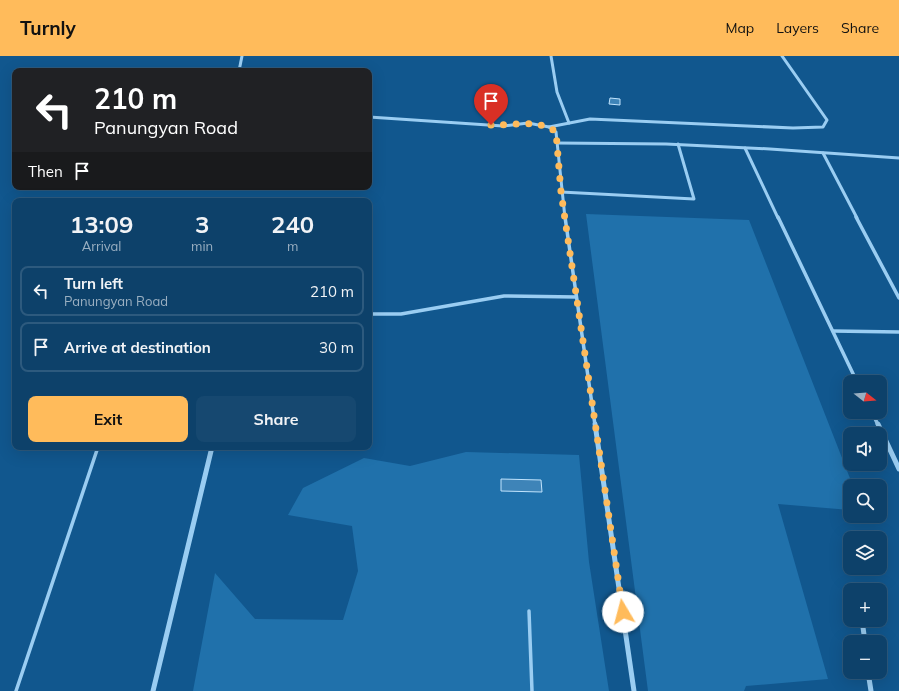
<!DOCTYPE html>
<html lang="en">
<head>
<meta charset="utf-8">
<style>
  :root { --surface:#0d416a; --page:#164870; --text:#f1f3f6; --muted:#9aafc1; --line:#2d5a7e; --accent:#ffbb5b }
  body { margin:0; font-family:Mulish,sans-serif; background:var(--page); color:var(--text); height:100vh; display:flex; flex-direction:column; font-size:15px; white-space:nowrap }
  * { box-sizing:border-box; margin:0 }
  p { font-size:13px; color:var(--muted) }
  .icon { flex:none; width:22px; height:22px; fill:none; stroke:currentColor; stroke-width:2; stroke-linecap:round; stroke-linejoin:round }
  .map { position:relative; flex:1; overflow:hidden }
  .details { position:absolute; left:12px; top:142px; width:360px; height:252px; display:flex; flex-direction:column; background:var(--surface); border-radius:8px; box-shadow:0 4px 16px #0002,0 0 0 1px var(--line) }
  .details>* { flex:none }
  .top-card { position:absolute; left:12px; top:12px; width:360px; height:122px; border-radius:8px; box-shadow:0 4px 16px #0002,0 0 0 1px var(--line); background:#202124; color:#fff; overflow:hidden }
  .needle { width:26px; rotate:107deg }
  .controls { position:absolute; left:843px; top:319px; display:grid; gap:8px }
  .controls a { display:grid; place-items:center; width:44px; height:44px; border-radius:8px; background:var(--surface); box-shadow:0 4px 16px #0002,0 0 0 1px var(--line); font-size:20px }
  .pin { position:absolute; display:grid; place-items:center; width:34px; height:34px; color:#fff; margin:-41px -17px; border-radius:50% 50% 50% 0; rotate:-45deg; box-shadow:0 0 4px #0007 }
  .pin .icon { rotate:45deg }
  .me { position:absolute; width:44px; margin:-22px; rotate:352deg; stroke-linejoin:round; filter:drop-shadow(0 0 3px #0008) }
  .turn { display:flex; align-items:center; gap:14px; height:84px; padding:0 16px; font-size:18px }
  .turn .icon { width:52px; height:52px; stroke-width:2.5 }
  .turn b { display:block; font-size:28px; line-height:34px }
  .then { display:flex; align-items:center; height:38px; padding:0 16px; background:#0003; gap:8px; font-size:15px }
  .eta { display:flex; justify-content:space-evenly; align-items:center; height:68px; text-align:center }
  .eta b { font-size:24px; font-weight:700; line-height:28px }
  .button { display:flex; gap:8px; margin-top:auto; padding:8px 16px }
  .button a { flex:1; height:46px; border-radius:8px; background:var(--accent); color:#111; font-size:16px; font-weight:700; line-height:46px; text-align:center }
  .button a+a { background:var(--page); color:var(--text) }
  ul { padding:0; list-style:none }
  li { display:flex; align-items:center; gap:12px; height:50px; margin:0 8px 6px; padding:0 8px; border:2px solid var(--line); border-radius:8px }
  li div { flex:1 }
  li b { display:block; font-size:15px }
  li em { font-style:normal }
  header { display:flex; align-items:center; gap:24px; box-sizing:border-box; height:56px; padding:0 20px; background:var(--accent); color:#111 }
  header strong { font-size:19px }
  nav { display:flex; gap:22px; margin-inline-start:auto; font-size:14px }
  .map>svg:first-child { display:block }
  .green { fill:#2071ab }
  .building { fill:#3e84b8; stroke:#c1e4fd }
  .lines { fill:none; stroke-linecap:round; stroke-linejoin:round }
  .lane { stroke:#9acdf2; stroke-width:3.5 }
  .street-far2 { stroke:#9acdf2; stroke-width:3 }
  .street-far1 { stroke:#9acdf2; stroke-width:3.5 }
  .street { stroke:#9acdf2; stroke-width:5 }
  .route { stroke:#ffbb5b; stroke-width:7; stroke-dasharray:0 12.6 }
</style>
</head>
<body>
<header>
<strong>Turnly</strong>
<nav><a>Map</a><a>Layers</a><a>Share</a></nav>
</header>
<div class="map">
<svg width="899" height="635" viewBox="0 0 899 635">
  <rect width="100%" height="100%" fill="#11578e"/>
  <!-- green -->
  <g class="green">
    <path d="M586,158L749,164L853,430H850V454L778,448L828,623L746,630L744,635H648Z"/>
    <path d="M466,396L579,399L589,506L609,635H193L215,517L255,563L343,564L358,515L352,470L288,459L303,432L364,402L410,410Z"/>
  </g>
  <!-- building -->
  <g class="building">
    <path d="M610,42L620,43V49L609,48Z"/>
    <path d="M501,423L541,424L542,436L501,435Z"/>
  </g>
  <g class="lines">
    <!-- lane -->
    <g class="lane">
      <path d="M529,555L532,635"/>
      <path d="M16,635L98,391"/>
    </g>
    <!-- street-far2 -->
    <g class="street-far2">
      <path d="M551,0L557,36L569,67"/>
      <path d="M239,15L242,0"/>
      <path d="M369,61L503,70L528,67L549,71L556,76L565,162"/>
      <path d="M549,71L590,63L793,72L823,71L827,64L782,0"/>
      <path d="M557,87L666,88L770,93L899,102"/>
      <path d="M745,92L778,162"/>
      <path d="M823,97L857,162"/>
      <path d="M561,136L694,143L678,88"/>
    </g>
    <!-- street-far1 -->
    <g class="street-far1">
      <path d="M565,161L595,369"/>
      <path d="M778,161L857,326"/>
      <path d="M856,161L899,242"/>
      <path d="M369,258H401L504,240L576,241"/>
      <path d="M833,275L899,276"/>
      <path d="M872,356L878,369"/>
    </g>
    <!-- street -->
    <g class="street">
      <path d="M595,368L634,635"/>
      <path d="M878,368L899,413"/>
      <path d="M862,564L865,586"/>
      <path d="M868,616L871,635"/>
      <path d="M153,635L212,391"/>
    </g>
  </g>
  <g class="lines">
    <!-- route -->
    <path class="route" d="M491,69C512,70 538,62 556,76L561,136L623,556"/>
  </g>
</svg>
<div class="controls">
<a><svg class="needle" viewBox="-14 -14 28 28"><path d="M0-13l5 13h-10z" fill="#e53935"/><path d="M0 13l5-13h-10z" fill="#9aafc1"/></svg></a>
<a><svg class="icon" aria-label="sound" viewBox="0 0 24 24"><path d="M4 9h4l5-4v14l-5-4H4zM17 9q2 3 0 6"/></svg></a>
<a><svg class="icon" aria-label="search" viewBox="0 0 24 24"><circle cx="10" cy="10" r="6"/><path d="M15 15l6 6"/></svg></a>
<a><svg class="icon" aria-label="layers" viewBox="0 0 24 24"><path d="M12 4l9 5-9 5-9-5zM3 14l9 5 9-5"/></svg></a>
<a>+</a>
<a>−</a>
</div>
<div class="pin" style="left:491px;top:69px;background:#d93025"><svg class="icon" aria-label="arrive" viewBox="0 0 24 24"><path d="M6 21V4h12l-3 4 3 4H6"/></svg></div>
<svg class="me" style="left:623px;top:556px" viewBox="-20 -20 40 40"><circle r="19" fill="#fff"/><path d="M0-13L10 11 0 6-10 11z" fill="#ffbb5b"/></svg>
<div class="top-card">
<div class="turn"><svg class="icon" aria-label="left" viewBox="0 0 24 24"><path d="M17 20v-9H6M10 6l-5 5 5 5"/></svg><div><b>210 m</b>Panungyan Road</div></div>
<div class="then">Then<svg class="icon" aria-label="arrive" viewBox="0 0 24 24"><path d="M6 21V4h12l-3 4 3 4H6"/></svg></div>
</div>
<section class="details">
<div class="eta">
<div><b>13:09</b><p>Arrival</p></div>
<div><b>3</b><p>min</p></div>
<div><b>240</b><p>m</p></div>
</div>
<ul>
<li><svg class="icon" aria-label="left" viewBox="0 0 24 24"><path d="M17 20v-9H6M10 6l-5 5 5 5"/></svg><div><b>Turn left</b><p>Panungyan Road</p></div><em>210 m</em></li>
<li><svg class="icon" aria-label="arrive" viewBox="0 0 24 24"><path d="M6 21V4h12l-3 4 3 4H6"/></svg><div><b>Arrive at destination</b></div><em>30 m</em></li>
</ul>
<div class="button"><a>Exit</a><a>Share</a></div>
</section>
</div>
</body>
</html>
